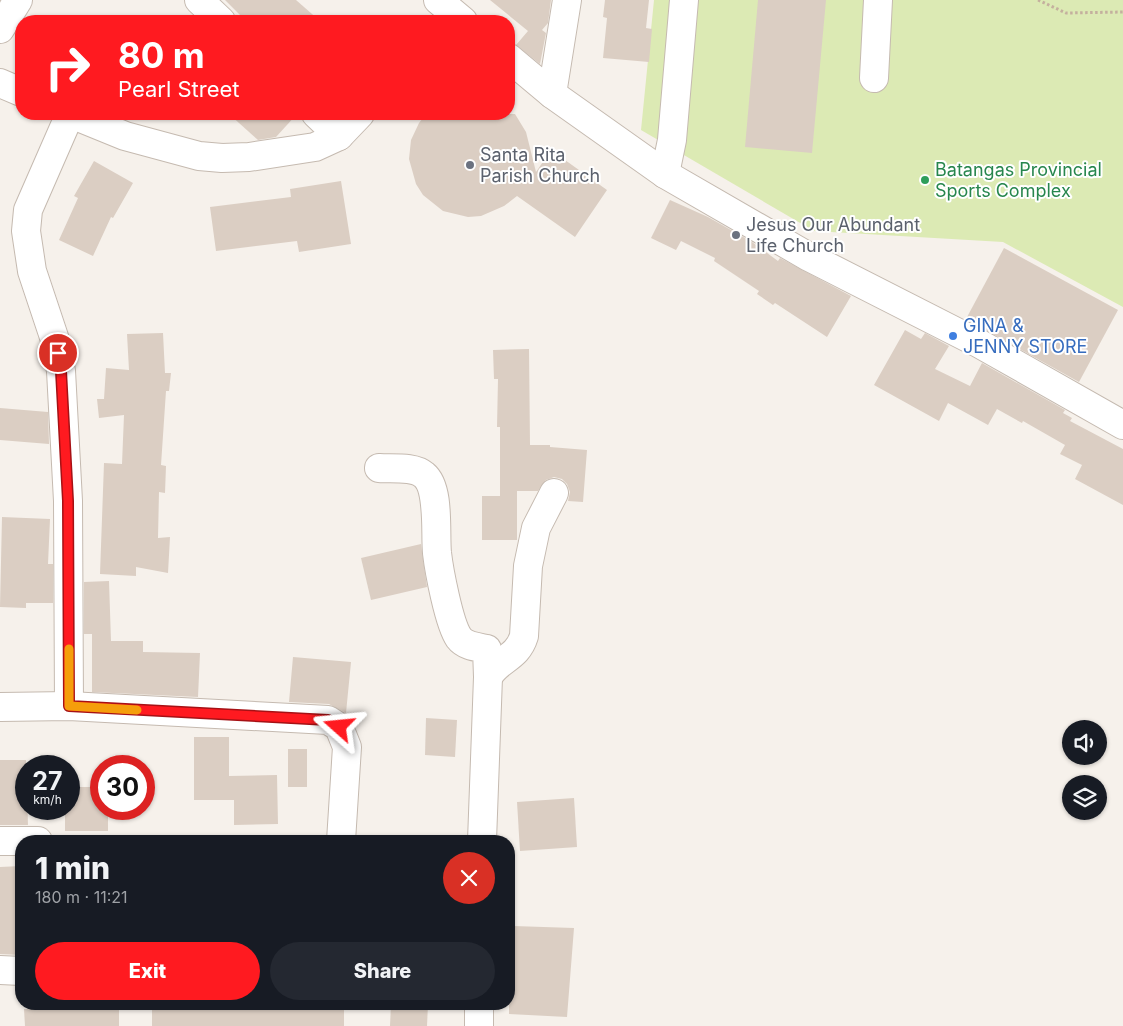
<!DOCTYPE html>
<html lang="en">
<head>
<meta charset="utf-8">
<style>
  :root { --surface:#171b24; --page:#242831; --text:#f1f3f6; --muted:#9ea1a6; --accent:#ff1a20 }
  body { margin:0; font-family:Inter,sans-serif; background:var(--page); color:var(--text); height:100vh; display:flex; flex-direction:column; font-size:19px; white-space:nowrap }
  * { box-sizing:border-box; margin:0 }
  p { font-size:16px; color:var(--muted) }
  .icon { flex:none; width:28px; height:28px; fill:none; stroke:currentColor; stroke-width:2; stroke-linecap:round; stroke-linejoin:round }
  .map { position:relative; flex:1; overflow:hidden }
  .drawer { position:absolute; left:15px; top:835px; width:500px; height:175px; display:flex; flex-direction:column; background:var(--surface); border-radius:20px; box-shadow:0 1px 4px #0004 }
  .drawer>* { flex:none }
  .top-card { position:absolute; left:15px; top:15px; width:500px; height:105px; border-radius:20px; box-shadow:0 1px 4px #0004; background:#ff1a20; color:#fff; overflow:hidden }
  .controls { position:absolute; left:1062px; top:720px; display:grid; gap:10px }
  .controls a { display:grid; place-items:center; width:45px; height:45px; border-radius:50%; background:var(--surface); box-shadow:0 1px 4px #0004; font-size:25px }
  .speed { position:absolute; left:15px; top:755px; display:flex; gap:10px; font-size:25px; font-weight:700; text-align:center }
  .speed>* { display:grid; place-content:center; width:65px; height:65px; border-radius:50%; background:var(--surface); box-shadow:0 1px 4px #0004; line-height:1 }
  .speed small { font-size:12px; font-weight:400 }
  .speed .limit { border:8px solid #d22; background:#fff; color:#111 }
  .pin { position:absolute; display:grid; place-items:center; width:42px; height:42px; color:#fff; margin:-21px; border:2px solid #fff; border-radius:50%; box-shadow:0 1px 5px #0007 }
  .me { position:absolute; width:55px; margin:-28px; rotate:288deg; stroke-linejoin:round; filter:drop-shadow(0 0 4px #0008) }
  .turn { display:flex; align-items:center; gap:18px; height:105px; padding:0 20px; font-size:22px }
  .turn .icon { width:65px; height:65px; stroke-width:2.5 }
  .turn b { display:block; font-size:35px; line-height:42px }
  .round { display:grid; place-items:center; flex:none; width:52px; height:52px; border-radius:26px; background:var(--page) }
  .summary { display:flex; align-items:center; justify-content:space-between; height:85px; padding:0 20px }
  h1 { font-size:30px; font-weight:800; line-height:38px }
  .cta { display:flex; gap:10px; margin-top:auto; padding:10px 20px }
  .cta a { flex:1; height:58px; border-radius:30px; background:var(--accent); color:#fff; font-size:20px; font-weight:800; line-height:58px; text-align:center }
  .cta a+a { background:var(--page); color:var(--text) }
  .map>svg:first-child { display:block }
  .green { fill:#dceab4 }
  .building { fill:#dbcec3 }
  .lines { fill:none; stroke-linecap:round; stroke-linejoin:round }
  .minor-casing { stroke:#c5bab0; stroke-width:30 }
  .path { stroke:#c4b09e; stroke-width:3; stroke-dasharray:2.5 2.5; stroke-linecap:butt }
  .minor { stroke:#fff; stroke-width:28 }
  .route-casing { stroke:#a61115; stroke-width:12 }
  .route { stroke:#ff1a20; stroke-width:9 }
  .slow { stroke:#f59e0b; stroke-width:9 }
  .worship-dot { fill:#6b7280; stroke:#fff; stroke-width:2 }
  .leisure-dot { fill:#2e9e5b; stroke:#fff; stroke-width:2 }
  .shop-dot { fill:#3f7fe0; stroke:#fff; stroke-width:2 }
  .labels { text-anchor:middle; stroke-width:4; stroke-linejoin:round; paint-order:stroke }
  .worship-label { font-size:18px; fill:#5b616d; stroke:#fff; text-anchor:start }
  .leisure-label { font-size:18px; fill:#27864d; stroke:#fff; text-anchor:start }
  .shop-label { font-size:18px; fill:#366cbe; stroke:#fff; text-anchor:start }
</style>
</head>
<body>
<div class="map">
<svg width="1123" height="1026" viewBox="0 0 1123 1026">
  <rect width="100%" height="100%" fill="#f6f1eb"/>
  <!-- green -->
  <path class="green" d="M654,0H1123V307L1003,242L814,231L641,130Z"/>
  <!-- building -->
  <g class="building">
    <path d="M225,0H296L320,21H246Z"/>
    <path d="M490,0H551L548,23L542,30L546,33L540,64L516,45L528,31Z"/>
    <path d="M605,0H649L646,28L652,29L649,62L603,58L607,18L603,17Z"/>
    <path d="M758,0H826L812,153L745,147Z"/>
    <path d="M229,114H297L276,137L258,140Z"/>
    <path d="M426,114H515L526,132L536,172L551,150L607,190L575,237L517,196L504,206L481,216L468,217L443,211L423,195L416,184L409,159L411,140L419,123Z"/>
    <path d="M94,161L133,183L113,218L111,217L93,256L59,240L78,198L74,196Z"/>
    <path d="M341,181L351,244L299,252L297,241L216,251L210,207L291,197L290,189Z"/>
    <path d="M670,200L708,217L752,242L778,261L780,258L851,296L827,337L775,303L773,305L757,294L759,291L714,261L715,258L681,241L676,250L651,238Z"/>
    <path d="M1004,248L1118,310L1079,382L966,319Z"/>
    <path d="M905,330L921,339L925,333L949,346L935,369L970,386L982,363L1065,410L1063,413L1072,418L1070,421L1123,449V505L1075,479L1082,465L1060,454L1065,445L1023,421L1022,423L997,409L988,425L948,403L939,421L874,385Z"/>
    <path d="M163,333L165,373H171L169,391H166L161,465L166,466L165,493L159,492L158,538L170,537L168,573L136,567V576L100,574L104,463L122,464L124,415L99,418L97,399H104L106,368L129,370L127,334Z"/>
    <path d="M529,349L530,445H550V447L587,450L583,502L568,501L570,492L567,484L562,479L554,477L546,480L538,491H517V540H482V496H500V427H497L498,379H494L493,350Z"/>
    <path d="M0,408L48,412L49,444L0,440Z"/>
    <path d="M2,517L50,519L48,564H53V603H26V608L0,607Z"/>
    <path d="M421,544L427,587L371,600L361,558Z"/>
    <path d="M109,581L111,641H143V652L200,653L198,697L92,692V634H84V582Z"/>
    <path d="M293,657L351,662L346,713L329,704L289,702Z"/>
    <path d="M426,718L457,720L455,757L425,755Z"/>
    <path d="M194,737H229V776L277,775L278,824L234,825V800H194Z"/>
    <rect x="288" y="749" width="19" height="38"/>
    <path d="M0,760H26L28,825H0Z"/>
    <path d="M69,787H101V809H108V831H65V809H69Z"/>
    <path d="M574,798L577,847L520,851L517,802Z"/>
    <path d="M21,866V955L0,954V867Z"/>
    <path d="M513,926L574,928L567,1017L509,1014V966H511Z"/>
    <path d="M72,1004H119V1026H25L24,1009H72Z"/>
    <rect x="152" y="1004" width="192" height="22"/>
    <path d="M391,1004H428L427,1026H390Z"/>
  </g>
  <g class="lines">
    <!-- minor casing -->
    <g class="minor-casing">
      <g id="minor">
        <path d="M199,0L221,21"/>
        <path d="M438,0L463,21"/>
        <path d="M0,29L18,0"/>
        <path d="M509,58L552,94L665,174L809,257L980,344L1123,425"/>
        <path d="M874,78L878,0"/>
        <path d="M0,83L21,92"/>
        <path d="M552,94L567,0"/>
        <path d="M71,114L125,136L199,156L222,158L249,157L315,147L339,136L360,114"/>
        <path d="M316,114L339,136"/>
        <path d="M665,174L672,140L684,0"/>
        <path d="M379,468C392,469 414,466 424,475C440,488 435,532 437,553C439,570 449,624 459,638C465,646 477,647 487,649L488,677L482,841"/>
        <path d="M488,677C499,658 517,659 524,636L528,566L536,528L554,493"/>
        <path d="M69,706L68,501L61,371L55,340L32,271L26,231L28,210L70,114"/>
        <path d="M0,707L69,706L328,720L339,727L347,747L341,841"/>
        <path d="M0,841H38"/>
        <path d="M0,970L21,971"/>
        <path d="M479,1004V1026"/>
      </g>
    </g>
    <!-- path -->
    <path class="path" d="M1038,0L1066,13L1123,12"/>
    <!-- minor -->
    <use href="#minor" class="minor"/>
  </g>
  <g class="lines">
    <!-- route casing -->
    <g class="route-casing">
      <path id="route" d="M58,353L61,371L68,501L69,706L328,720L339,727"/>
    </g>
    <!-- route -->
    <use href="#route" class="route"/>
    <!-- slow -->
    <path class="slow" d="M69,649V706L137,710"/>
  </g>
  <!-- markers -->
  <g class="worship-dot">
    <circle cx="470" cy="165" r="5"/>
    <circle cx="736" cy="235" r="5"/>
  </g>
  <circle class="leisure-dot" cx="925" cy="180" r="5"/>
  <circle class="shop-dot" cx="953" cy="336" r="5"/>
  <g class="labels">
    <!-- worship labels -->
    <g class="worship-label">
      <text x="480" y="161">Santa Rita<tspan x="480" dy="21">Parish Church</tspan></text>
      <text x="746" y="231">Jesus Our Abundant<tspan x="746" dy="21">Life Church</tspan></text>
    </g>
    <!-- leisure labels -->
    <g class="leisure-label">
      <text x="935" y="176">Batangas Provincial<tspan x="935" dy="21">Sports Complex</tspan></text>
    </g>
    <!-- shop labels -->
    <g class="shop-label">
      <text x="963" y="332">GINA &amp;<tspan x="963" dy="21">JENNY STORE</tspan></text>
    </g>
  </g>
</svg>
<div class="controls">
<a><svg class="icon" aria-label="sound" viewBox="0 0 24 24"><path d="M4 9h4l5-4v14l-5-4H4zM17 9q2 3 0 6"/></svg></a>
<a><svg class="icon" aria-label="layers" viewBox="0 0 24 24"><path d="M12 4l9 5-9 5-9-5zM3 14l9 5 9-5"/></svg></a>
</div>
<div class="speed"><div>27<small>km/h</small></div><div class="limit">30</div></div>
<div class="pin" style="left:58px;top:353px;background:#d93025"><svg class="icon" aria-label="arrive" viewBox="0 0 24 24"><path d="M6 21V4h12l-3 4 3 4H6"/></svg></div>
<svg class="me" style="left:339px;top:727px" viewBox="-20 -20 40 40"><path d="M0-17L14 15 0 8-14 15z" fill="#ff1a20" stroke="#fff" stroke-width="4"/></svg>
<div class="top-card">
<div class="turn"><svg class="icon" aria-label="right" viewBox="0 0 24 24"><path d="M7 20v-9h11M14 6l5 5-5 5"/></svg><div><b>80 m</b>Pearl Street</div></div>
</div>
<section class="drawer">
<div class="summary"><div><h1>1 min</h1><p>180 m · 11:21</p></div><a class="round" style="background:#d93025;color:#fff"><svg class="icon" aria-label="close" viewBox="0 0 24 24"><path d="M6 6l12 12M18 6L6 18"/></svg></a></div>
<div class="cta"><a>Exit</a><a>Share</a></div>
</section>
</div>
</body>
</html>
